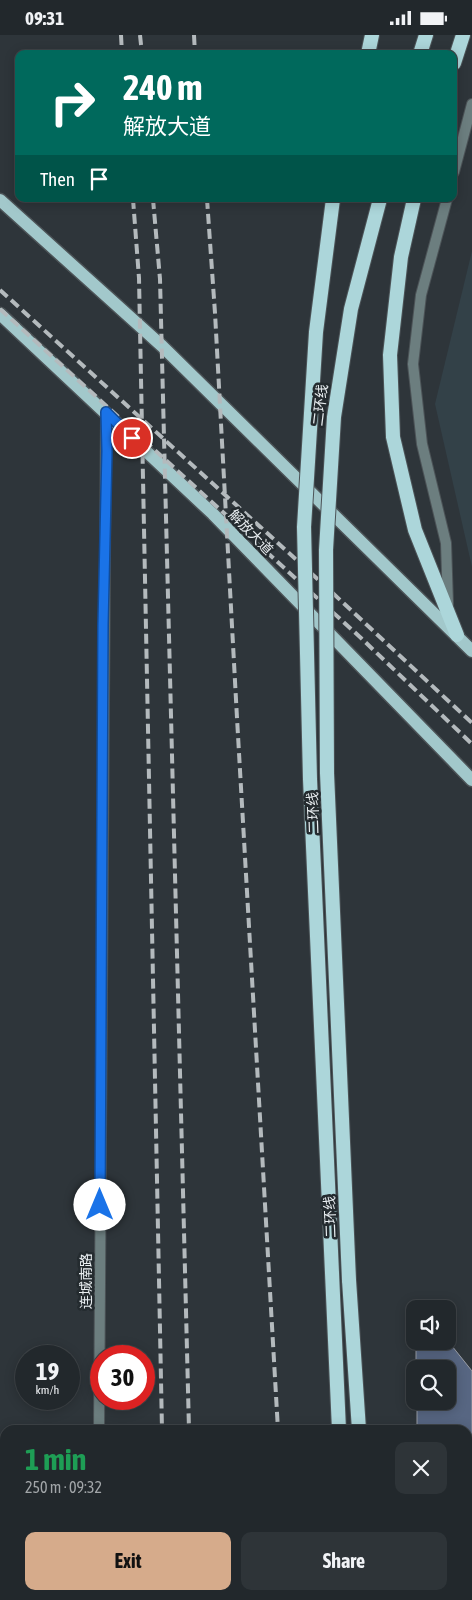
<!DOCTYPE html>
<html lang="en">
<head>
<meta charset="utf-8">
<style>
  :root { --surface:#22282c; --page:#2e3438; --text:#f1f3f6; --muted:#a2a6a9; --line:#3f4448; --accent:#d6ab8b }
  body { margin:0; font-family:"Asap Condensed","Noto Sans SC",sans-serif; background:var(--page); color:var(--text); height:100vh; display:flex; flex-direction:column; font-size:19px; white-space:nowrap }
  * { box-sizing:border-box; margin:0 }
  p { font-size:16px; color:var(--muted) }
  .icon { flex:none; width:28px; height:28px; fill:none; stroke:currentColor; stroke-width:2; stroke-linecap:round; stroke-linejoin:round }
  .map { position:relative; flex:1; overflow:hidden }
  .panel { position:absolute; left:0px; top:1390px; width:472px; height:175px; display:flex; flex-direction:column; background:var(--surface); border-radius:15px 15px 0 0; box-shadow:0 2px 12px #0003,0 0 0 1px var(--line) }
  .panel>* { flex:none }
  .hud { position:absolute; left:15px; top:15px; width:442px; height:152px; border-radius:10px; box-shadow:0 2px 12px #0003,0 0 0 1px var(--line); background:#00695c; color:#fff; overflow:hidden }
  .fabs { position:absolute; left:406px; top:1265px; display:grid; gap:10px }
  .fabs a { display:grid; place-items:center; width:50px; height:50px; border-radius:10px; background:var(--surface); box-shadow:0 2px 12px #0003,0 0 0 1px var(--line); font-size:25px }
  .speed { position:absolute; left:15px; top:1310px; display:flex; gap:10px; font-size:25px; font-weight:700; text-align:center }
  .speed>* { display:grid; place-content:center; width:65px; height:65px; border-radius:50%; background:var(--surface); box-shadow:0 2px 12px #0003,0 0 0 1px var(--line); line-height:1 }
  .speed small { font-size:12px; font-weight:400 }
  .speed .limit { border:8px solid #d22; background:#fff; color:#111 }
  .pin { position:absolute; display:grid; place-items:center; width:42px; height:42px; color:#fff; margin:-21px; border:2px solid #fff; border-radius:50%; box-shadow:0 1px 5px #0007 }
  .me { position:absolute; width:55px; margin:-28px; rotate:0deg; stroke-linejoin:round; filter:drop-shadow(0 0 4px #0008) }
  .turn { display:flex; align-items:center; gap:18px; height:105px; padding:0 25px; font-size:22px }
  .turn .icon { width:65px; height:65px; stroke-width:2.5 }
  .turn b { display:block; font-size:35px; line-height:42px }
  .then { display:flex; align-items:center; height:48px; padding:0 25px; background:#0003; gap:10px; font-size:19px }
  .round { display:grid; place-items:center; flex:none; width:52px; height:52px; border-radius:10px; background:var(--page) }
  .head { display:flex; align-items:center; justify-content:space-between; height:85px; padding:0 25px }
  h1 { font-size:30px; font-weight:700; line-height:38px; color:#1e9e55 }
  .primary-button { display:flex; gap:10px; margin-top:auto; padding:10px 25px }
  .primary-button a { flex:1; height:58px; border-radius:10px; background:var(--accent); color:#111; font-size:20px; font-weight:700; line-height:58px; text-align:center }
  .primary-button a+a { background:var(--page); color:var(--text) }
  .status { display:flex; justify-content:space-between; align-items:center; height:35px; padding:0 25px; background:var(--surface); direction:ltr }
  .status svg { height:14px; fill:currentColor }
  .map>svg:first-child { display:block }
  .built { fill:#334148 }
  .building { fill:#576682; stroke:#999da5 }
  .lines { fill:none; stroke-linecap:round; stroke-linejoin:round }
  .minor-casing { stroke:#4c5357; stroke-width:12 }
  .primary-casing { stroke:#4c5357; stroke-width:15 }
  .trunk-casing { stroke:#4c5357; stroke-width:16 }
  .minor { stroke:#6c7e7f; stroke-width:10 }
  .primary { stroke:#a2c8cb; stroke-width:12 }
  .trunk { stroke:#acd6da; stroke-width:14 }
  .rail { stroke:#b4babd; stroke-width:4; stroke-dasharray:10 5; stroke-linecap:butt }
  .trunk-bridge-casing { stroke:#4c5357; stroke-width:16; stroke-linecap:butt }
  .trunk-bridge { stroke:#acd6da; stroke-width:14 }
  .route-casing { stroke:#114b97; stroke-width:12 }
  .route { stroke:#1a73e8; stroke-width:9 }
  .labels { text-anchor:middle; stroke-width:5; stroke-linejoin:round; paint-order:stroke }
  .street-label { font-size:14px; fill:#e9eef1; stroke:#242b2f }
</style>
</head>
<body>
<div class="status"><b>09:31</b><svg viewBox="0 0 49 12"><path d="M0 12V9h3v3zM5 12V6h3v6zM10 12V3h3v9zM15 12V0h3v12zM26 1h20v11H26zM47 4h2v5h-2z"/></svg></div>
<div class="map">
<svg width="472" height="1565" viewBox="0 0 472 1565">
  <rect width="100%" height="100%" fill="#2e353a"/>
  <!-- built -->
  <path class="built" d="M472,216V532L435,369Z"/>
  <!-- building -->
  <g class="building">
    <path d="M416,1306H448L472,1336V1451L468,1455V1395H417V1366H448V1334H416Z"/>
    <path d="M472,1529V1565H428L434,1560H468V1533Z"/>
  </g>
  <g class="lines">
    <!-- minor casing -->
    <g class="minor-casing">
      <g id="minor">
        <path d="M454,137L472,69"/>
        <path d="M447,164L421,260L413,329L422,409L446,508L448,569"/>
        <path d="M99,1395L106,377"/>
        <path d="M86,1565L89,1560"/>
      </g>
    </g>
    <!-- primary casing -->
    <g class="primary-casing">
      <g id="primary">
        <path d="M0,165L162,311L472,616"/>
        <path d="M0,279L213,479L472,745"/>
      </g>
    </g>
    <!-- trunk casing -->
    <g class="trunk-casing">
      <g id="trunk">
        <path d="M368,19L372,0"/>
        <path d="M420,19L426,0"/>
        <path d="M454,28L463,0"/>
        <path d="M414,164L401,222L390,320L393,402L415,495L457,600"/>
        <path d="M349,1245L359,1395"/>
        <path d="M347,1560V1565"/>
        <path d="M370,1560V1565"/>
      </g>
    </g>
    <!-- minor -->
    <use href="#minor" class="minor"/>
    <!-- primary -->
    <use href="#primary" class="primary"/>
    <!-- trunk -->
    <use href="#trunk" class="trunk"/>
    <!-- rail -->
    <g class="rail">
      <path d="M121,0L122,19"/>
      <path d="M140,0L142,19"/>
      <path d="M194,0L195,19"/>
      <path d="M133,164L139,243L162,1395"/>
      <path d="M153,164L160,244L189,1395"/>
      <path d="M207,164L215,278L237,683L278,1395"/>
      <path d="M0,255L323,549L472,688"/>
      <path d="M0,274L361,603L472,709"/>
      <path d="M165,1560V1565"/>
      <path d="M194,1560V1565"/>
      <path d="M288,1560V1565"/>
    </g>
    <!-- trunk-bridge casing -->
    <g class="trunk-bridge-casing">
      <g id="trunk-bridge">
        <path d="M333,164L316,297L304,492L310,744L339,1395"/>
        <path d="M349,1245L327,738L326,515L334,382L351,274L380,164"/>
      </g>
    </g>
    <!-- trunk-bridge -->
    <use href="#trunk-bridge" class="trunk-bridge"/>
  </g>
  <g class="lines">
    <!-- route casing -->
    <g class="route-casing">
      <path id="route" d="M100,1170L103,590L107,416L106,377L132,403"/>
    </g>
    <!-- route -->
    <use href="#route" class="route"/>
  </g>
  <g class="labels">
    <!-- street labels -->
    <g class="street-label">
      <text transform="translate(320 370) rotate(-83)" y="5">二环线</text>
      <text transform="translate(251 497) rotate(46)" y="5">解放大道</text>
      <text transform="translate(313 778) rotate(-92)" y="5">二环线</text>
      <text transform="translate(330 1182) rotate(-92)" y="5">二环线</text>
      <text transform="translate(86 1246) rotate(-90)" y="5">连城南路</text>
    </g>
  </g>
</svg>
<div class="fabs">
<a><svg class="icon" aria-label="sound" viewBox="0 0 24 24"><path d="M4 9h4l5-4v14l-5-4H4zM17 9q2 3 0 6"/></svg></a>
<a><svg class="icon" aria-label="search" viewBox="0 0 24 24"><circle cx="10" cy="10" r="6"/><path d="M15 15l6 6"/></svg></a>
</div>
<div class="speed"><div>19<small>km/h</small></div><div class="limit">30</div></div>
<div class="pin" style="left:132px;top:403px;background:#d93025"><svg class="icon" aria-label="arrive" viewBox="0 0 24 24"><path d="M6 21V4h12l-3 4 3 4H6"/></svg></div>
<svg class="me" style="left:100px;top:1170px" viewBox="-20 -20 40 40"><circle r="19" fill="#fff"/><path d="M0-13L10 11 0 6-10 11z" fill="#1a73e8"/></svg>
<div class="hud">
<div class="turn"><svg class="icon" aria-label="right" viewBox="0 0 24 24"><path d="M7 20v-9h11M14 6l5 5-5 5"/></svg><div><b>240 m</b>解放大道</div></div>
<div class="then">Then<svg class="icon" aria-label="arrive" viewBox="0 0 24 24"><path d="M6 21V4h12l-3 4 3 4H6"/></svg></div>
</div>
<section class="panel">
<div class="head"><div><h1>1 min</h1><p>250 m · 09:32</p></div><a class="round"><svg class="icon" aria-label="close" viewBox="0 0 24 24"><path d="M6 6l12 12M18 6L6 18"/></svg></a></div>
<div class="primary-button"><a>Exit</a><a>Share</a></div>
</section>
</div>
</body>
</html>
